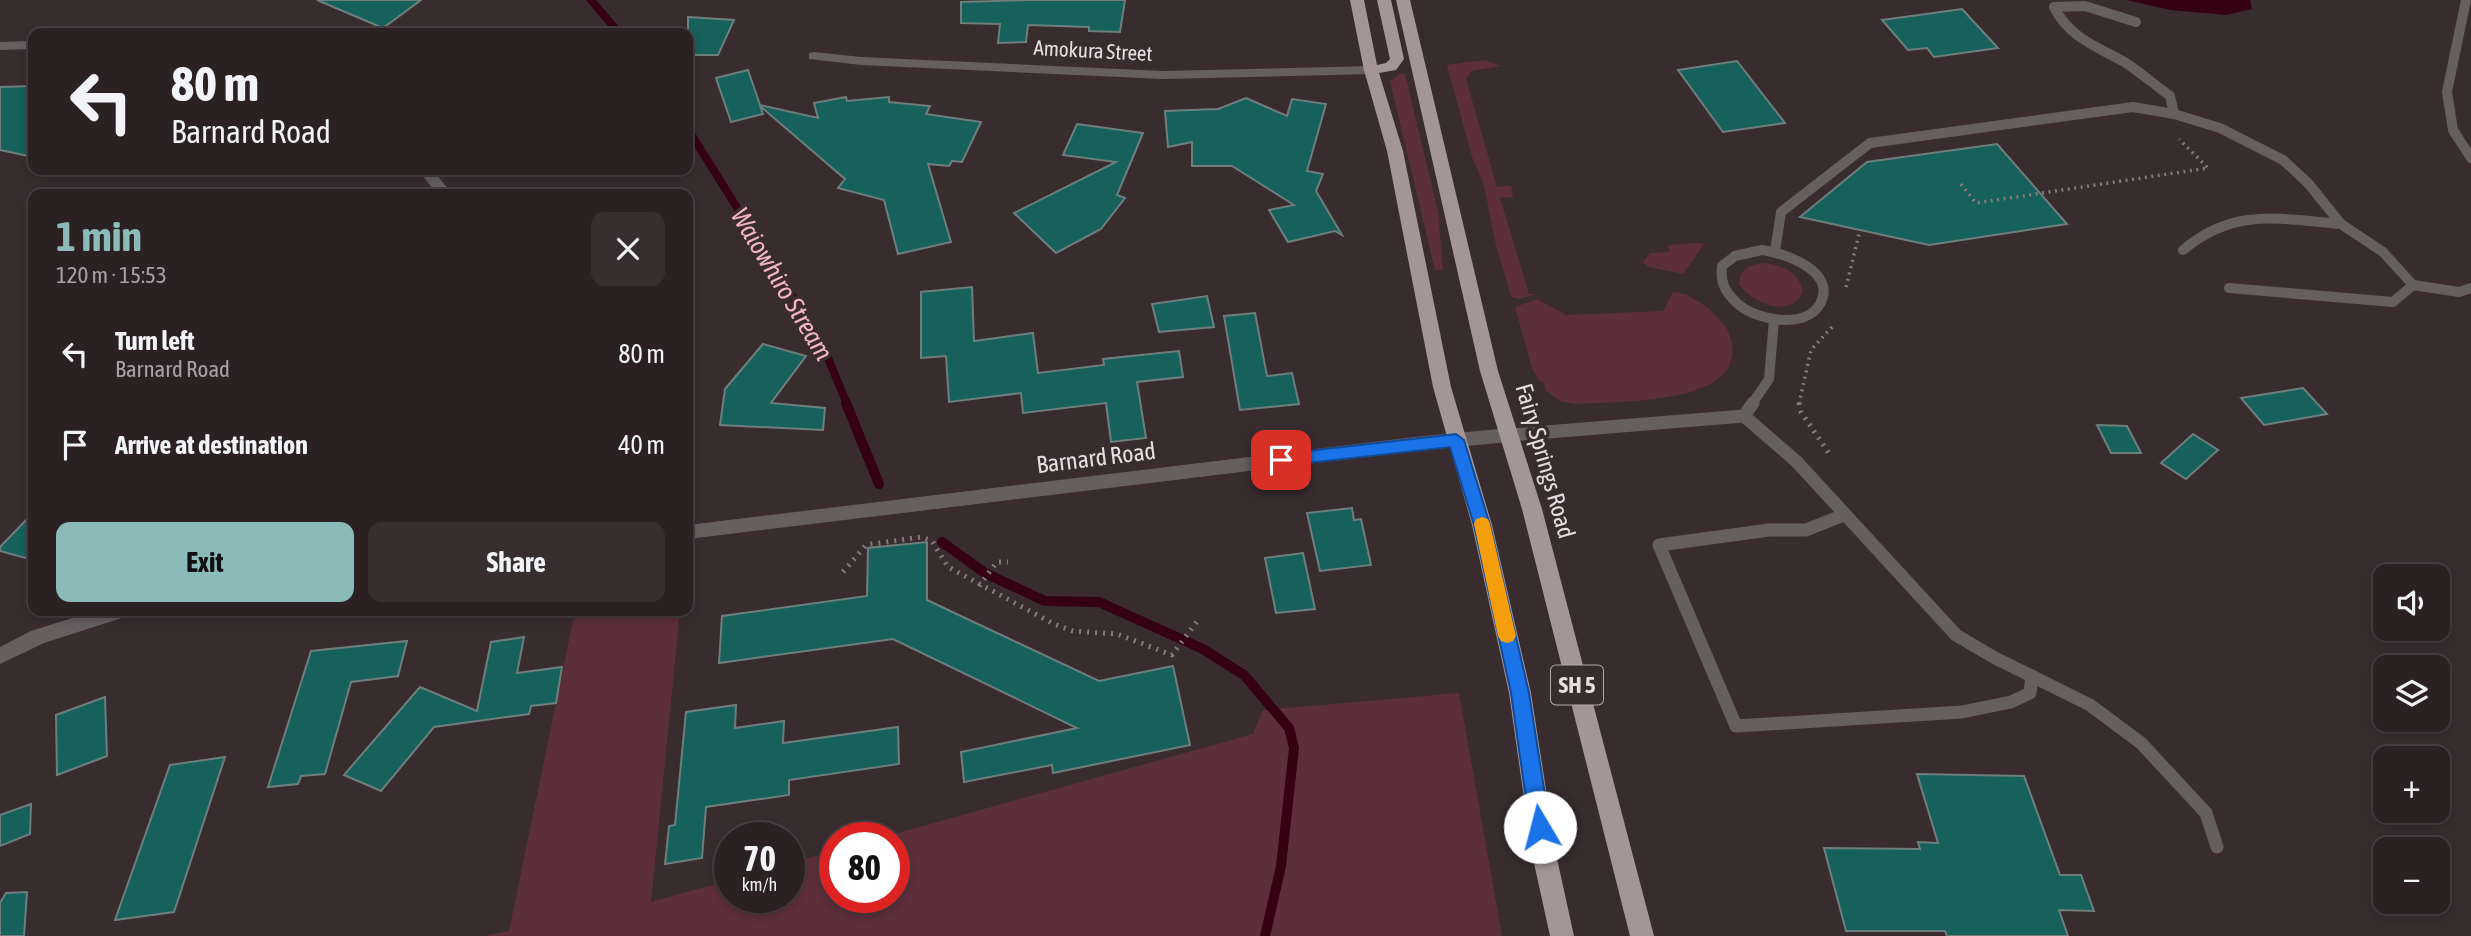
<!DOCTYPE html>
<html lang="en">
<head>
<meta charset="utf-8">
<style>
  :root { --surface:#2b2123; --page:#372e30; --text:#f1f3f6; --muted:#a6a3a6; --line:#473e41; --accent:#8bbbb9 }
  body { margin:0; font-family:"Asap Condensed",sans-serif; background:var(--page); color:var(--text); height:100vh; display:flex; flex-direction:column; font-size:26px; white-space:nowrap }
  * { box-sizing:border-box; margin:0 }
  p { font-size:23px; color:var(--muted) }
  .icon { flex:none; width:38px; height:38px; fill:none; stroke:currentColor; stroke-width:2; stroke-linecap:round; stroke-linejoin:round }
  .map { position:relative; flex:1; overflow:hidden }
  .details { position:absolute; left:28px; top:189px; width:665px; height:427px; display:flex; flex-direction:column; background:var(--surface); border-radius:14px; box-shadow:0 4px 10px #0003,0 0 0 2px var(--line) }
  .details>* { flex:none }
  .banner { position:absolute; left:28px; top:28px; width:665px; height:147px; border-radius:14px; box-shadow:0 4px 10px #0003,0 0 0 2px var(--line); background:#2b2123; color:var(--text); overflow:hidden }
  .controls { position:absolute; left:2373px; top:564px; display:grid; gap:14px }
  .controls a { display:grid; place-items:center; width:77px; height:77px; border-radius:14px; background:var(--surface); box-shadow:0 4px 10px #0003,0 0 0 2px var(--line); font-size:35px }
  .speed { position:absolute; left:714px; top:822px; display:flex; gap:14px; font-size:35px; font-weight:700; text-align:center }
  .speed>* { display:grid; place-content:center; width:91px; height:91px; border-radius:50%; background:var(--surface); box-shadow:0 4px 10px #0003,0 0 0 2px var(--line); line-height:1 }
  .speed small { font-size:18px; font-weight:400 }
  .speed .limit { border:10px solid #d22; background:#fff; color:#111 }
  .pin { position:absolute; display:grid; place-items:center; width:60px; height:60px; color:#fff; margin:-30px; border-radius:14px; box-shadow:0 4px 10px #0006 }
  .me { position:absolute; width:77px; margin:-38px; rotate:352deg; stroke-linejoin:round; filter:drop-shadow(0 0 5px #0008) }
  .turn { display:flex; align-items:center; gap:24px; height:147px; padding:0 28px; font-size:32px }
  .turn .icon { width:91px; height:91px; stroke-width:2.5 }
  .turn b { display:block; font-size:49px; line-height:60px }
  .round { display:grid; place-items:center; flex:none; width:74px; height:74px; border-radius:14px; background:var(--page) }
  .summary { display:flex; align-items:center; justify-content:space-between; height:119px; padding:0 28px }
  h1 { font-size:42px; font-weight:700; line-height:52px; color:var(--accent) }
  .action { display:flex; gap:14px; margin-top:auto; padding:14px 28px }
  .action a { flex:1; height:80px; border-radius:14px; background:var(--accent); color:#111; font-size:28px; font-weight:700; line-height:80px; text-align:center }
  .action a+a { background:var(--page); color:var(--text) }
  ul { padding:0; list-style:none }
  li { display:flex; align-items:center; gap:21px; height:91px; padding:0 28px }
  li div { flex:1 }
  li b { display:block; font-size:26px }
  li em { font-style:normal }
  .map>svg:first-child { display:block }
  .green { fill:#5d2f3b }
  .water { fill:#340012 }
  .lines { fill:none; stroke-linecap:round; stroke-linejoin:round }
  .stream-far1 { stroke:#340012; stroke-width:8 }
  .stream { stroke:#340012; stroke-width:10 }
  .building { fill:#16615c; stroke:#6e7e7d; stroke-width:2 }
  .path-far1 { stroke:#857a7c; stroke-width:3.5; stroke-dasharray:2 4.5; stroke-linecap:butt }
  .path { stroke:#857a7c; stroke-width:5; stroke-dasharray:2 6; stroke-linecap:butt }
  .service-far1 { stroke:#655f60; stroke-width:10 }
  .service { stroke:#655f60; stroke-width:13 }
  .minor { fill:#655f60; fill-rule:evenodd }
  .trunk { fill:#a49598; fill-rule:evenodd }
  .route { fill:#1a73e8; stroke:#114b97; stroke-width:2 }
  .slow { fill:#f59e0b }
  .labels { text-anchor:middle; stroke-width:7; stroke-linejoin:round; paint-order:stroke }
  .far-street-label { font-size:21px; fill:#e7dee0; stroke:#392c2f }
  .shield { fill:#392c2f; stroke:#b3a9ab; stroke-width:2 }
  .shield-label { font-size:23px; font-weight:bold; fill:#e7dee0 }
  .street-label { font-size:24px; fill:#e7dee0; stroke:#392c2f }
  .water-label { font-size:26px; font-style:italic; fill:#f3b7c4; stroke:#392c2f }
</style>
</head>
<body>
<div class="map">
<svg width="2471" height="936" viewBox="0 0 2471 936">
  <rect width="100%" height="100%" fill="#392c2f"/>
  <!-- green -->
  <g class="green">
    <path d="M1486,60L1501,66L1471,71L1466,79L1497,187L1511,186L1513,197L1500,198L1529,294H1536L1519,299L1511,297L1496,245L1484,185L1472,157L1447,65Z"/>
    <path d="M1401,73L1405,74L1438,212L1443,270H1435L1390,81Z"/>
    <path d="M1698,243L1704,244L1683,274L1649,267L1643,262L1650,253L1669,252L1668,245Z"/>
    <path d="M1763,263C1782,265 1799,272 1803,291C1792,320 1751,303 1739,284C1740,268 1749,265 1763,263Z"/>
    <path d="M1673,292C1691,293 1711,309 1722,322C1730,332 1734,344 1732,357C1723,405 1616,401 1577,404L1560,401L1545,390L1544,382L1539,381L1532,368L1515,307L1537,299L1566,315L1663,311Z"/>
    <path d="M575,611H680L651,902L730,880V898H789V863L835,851V898H894V838H880L1253,734L1263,710L1459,693L1502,936H485L509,931Z"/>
  </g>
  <!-- water -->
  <path class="water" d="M2126,0H2250L2252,9L2226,15L2171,10Z"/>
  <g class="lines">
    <!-- stream-far1 -->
    <g class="stream-far1">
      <path d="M591,0L619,33"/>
      <path d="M688,129L823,346L847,404"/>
    </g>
    <!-- stream -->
    <g class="stream">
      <path d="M846,403L879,484"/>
      <path d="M942,542L985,573L1045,601L1099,602L1203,649L1244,675L1289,728L1294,748L1281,866L1265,936"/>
    </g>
  </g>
  <!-- building -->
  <g class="building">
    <path d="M317,0H421L383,28Z"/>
    <path d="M1030,0H1125L1120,32L1089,31V27L1028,25L1026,42L998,43L1000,24L961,23V2Z"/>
    <path d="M1962,9L1998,48L1934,57L1927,48L1908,50L1882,20Z"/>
    <path d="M688,17L734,20L718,55H688Z"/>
    <path d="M1737,61L1785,123L1723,132L1678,70Z"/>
    <path d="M748,70L760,105L818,118L814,103L846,97L847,101L889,97V102L930,106L926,114L981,122L962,162L952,161L949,166L928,164L951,242L898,254L884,200L838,188L845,179L760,106L763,114L731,122L716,78Z"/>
    <path d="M33,86V157L0,150V87Z"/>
    <path d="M1246,98L1287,116L1292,99L1326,104L1307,171L1323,174L1316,191L1342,235L1335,231L1288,242L1269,210L1294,205L1232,166H1192V142L1168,147L1165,111L1218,109Z"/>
    <path d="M1077,124L1143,133L1117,195L1125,198L1101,229L1056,253L1014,213L1116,162L1063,155Z"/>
    <path d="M1997,144L2067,224L1929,245L1800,217L1867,162Z"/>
    <path d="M972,287L974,341L1033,333L1038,373L1104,365L1103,359L1179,351L1183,377L1137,382L1146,438L1111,442L1106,403L1023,413L1021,393L949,402L946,356L921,358V292Z"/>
    <path d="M1207,296L1214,327L1159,332L1152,304Z"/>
    <path d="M1255,313L1267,376L1292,373L1299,404L1240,410L1224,316Z"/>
    <path d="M763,344L806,356L771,403L825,408L823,430L720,425L725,389Z"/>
    <path d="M2303,388L2327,414L2264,425L2241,398Z"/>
    <path d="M2097,425L2127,426L2141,453H2111Z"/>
    <path d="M2193,434L2218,450L2186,479L2161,463Z"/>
    <path d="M1352,508L1354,520L1361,519L1371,565L1320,571L1307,513Z"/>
    <path d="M33,513V560L0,551V547Z"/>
    <path d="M927,542V600L1099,681L1173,666L1190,745L1053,773L1052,765L964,782L961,752L1077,728L893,639L719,663L722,616L867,596L868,548Z"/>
    <path d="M1303,553L1315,609L1276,613L1265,558Z"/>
    <path d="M524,637L517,673L562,667L556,703L531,706L529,714L434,727L381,791L344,775L420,687L477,711L491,642Z"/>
    <path d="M407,641L398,676L351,682L325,774L301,776L298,784L268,787L311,651Z"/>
    <path d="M105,697L107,756L57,775L56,715Z"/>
    <path d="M736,705L735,728L784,721L783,743L898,727L899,764L789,780V795L706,807L702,858L665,864L669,826L675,825L686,712Z"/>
    <path d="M225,757L174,912L115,920L170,765Z"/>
    <path d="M1917,774L2024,776L2060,875H2081L2094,911L2059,910L2068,936H1947L1945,931H1846L1824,848L1920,849L1918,842L1938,843Z"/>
    <path d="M31,804L30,834L0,846V815Z"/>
    <path d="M27,892L24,936H0V903L6,893Z"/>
  </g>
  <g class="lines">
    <!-- path-far1 -->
    <g class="path-far1">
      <path d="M1961,184L1976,203L2208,168L2179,139"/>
      <path d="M1846,287L1860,230"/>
      <path d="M1799,404L1811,350L1832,327"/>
    </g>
    <!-- path -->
    <g class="path">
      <path d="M1799,403L1801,412L1830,455"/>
      <path d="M843,572L866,545L921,537L932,541L948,567L1054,624L1073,631L1117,634L1172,655L1198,620"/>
      <path d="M979,586L997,562H1008"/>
    </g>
    <!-- service-far1 -->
    <g class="service-far1">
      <path d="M2466,0L2447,92L2453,130L2471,158"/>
      <path d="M2136,22L2085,6L2054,7C2069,38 2098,47 2126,63C2141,73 2155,85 2170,96L2174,114"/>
      <path d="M1762,250C1784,253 1838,271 1820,304C1805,330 1756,320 1738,304C1725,292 1720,283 1722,266L1735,256Z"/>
      <path d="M2183,250C2235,207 2279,219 2341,224"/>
      <path d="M1775,251L1781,212L1870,143L2133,107L2174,114L2220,128L2283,160L2308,183L2341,224L2383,252L2413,285L2393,302L2229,288"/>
      <path d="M2413,285L2459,292L2471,288"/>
      <path d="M1752,404L1769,379L1774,320"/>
    </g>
    <!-- service -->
    <g class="service">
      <path d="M1744,416L1797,462L1956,635L1995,658L2090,705L2141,743L2206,813L2217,847"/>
      <path d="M1510,435L1744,416L1753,403"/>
      <path d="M1844,515L1806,530H1769L1659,545L1736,726L1962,712L2011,702L2030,693L2032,676"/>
    </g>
    <!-- minor -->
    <g class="minor">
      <path d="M33,41V49L0,50V42Z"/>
      <path d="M814,52L861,57L1163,71L1371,66L1378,70L1371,74L1163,79L861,65L809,59V53Z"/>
      <path d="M418,170H433L452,194H437Z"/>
      <path d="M1510,428L1516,430L1519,435L1516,440L1510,442L1423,450L688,539V525L1423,436Z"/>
      <path d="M94,611H127L125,617L44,643L0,664V647L31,631Z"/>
    </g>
    <!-- trunk -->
    <g class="trunk">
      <path d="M1350,0H1364L1377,65L1386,63L1390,59L1377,0H1391L1404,59L1396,70L1379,73L1403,151L1451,387L1492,525L1531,693L1556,854L1574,936H1550L1532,854L1509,693L1472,525L1433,387L1387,151L1364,70Z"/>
      <path d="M1396,0H1410L1498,371L1542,509L1654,936H1630L1522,509L1480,371Z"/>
    </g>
  </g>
  <!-- route -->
  <path class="route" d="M1456,434L1464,440L1490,525L1529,693L1550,827L1547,833L1540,836L1533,833L1530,827L1511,693L1474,525L1450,447L1281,466L1273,460L1281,454Z"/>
  <!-- slow -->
  <path class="slow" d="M1482,517L1488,519L1490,524L1516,636L1513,641L1507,643L1501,641L1498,636L1474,524L1476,519Z"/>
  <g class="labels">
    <!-- far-street labels -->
    <g class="far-street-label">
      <text transform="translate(1093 51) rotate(3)" y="7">Amokura Street</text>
    </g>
    <!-- shield labels -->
    <rect class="shield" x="1551" y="665.5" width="52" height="39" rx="5"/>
    <g class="shield-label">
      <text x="1577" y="693">SH 5</text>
    </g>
    <!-- street labels -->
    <g class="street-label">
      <text transform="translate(1096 458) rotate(-7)" y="8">Barnard Road</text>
      <text transform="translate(1545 461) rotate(74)" y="8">Fairy Springs Road</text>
    </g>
    <!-- water labels -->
    <g class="water-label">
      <text transform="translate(782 284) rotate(59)" y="9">Waiowhiro Stream</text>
    </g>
  </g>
</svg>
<div class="controls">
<a><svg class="icon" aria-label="sound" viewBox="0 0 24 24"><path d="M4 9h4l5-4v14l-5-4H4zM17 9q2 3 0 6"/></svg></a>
<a><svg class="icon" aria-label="layers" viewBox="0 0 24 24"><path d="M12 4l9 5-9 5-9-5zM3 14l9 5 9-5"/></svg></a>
<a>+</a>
<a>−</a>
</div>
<div class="speed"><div>70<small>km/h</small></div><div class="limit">80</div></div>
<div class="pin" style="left:1281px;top:460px;background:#d93025"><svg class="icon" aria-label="arrive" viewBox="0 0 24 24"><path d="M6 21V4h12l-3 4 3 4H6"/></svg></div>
<svg class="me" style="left:1540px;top:827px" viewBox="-20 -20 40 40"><circle r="19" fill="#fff"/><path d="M0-13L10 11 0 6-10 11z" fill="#1a73e8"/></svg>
<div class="banner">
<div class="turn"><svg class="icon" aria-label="left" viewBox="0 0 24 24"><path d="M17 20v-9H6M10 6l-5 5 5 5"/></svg><div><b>80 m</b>Barnard Road</div></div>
</div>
<section class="details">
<div class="summary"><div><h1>1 min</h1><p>120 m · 15:53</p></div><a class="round"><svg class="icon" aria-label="close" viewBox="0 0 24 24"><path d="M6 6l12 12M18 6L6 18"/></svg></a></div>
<ul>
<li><svg class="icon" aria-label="left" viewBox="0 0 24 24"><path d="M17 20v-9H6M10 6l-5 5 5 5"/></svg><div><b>Turn left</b><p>Barnard Road</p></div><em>80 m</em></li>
<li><svg class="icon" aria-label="arrive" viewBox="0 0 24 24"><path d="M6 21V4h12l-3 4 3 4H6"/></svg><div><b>Arrive at destination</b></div><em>40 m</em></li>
</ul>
<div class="action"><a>Exit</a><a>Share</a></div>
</section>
</div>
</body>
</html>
